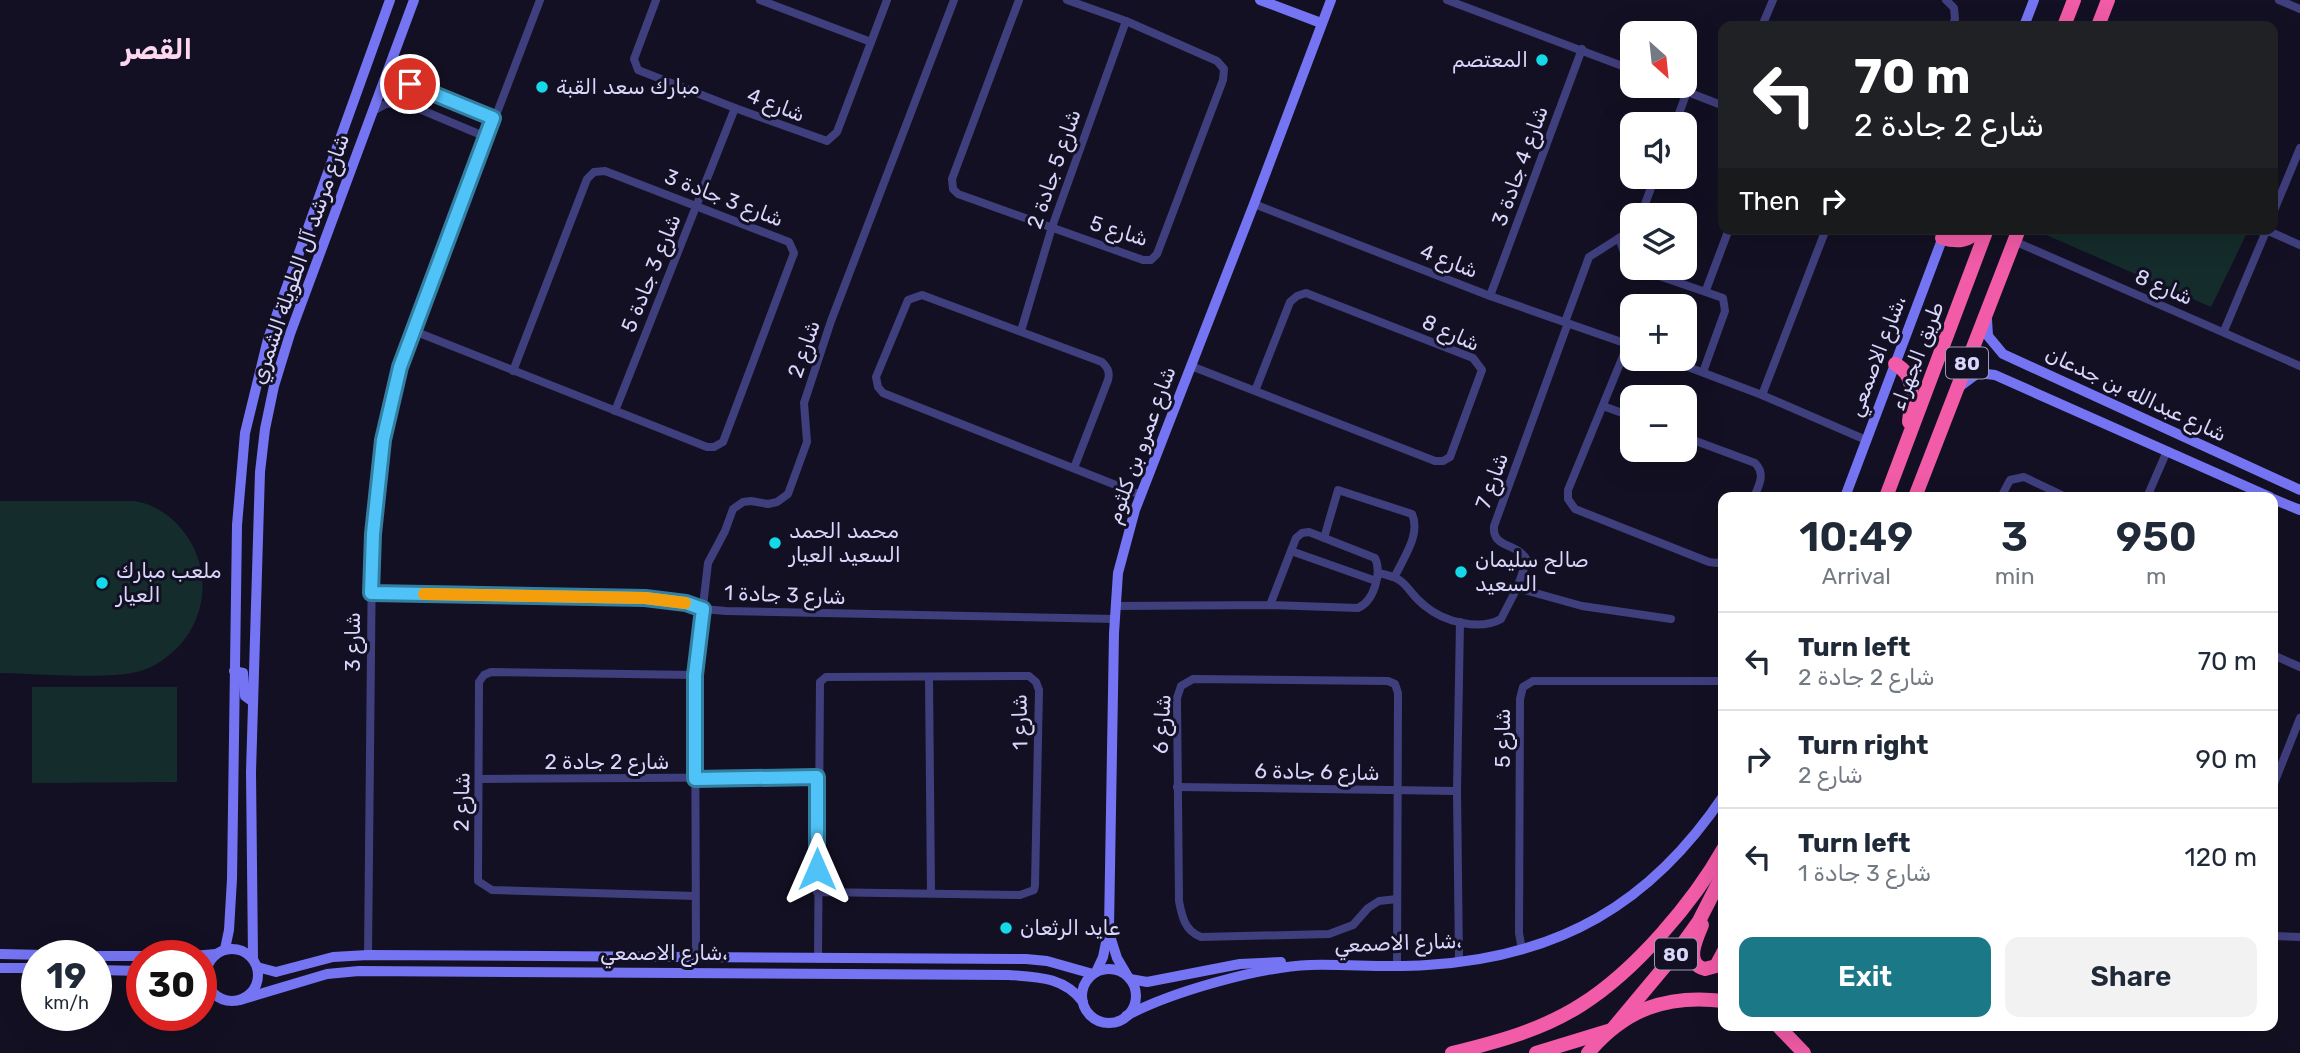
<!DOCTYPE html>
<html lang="en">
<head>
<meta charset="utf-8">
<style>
  :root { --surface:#fff; --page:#f2f2f3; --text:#1f2937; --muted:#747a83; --line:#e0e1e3; --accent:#1a7887 }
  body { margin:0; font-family:Rubik,"Noto Sans Arabic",sans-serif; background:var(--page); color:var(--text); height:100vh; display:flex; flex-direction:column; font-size:26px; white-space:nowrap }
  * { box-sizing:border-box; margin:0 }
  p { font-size:23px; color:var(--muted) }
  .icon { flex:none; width:38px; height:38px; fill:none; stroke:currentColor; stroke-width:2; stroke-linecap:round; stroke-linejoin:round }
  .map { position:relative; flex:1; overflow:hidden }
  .panel { position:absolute; left:1718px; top:492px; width:560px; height:539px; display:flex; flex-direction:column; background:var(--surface); border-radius:14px; box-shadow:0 7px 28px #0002 }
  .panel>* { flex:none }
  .hud { position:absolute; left:1718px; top:21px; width:560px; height:214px; border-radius:14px; box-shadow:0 7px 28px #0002; background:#202124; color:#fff; overflow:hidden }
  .needle { width:46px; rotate:153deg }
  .controls { position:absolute; left:1620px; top:21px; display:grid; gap:14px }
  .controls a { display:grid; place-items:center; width:77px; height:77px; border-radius:14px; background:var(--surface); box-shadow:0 7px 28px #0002; font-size:35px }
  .speed { position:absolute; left:21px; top:940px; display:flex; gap:14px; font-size:35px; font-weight:700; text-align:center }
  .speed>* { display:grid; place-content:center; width:91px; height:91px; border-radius:50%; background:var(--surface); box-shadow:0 7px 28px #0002; line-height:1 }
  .speed small { font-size:18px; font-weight:400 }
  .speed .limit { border:10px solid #d22; background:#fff; color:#111 }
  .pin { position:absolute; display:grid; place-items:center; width:60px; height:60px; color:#fff; margin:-30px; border:4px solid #fff; border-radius:50%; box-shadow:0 2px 7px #0007 }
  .me { position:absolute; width:77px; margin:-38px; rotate:0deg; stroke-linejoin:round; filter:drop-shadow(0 0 5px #0008) }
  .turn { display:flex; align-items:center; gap:24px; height:147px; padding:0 21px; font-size:32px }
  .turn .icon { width:91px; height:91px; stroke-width:2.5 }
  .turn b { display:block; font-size:49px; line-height:60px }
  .then { display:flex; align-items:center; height:66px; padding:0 21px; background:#0003; gap:14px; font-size:26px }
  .eta { display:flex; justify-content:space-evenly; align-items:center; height:119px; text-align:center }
  .eta b { font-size:42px; font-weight:600; line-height:49px }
  .cta { display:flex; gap:14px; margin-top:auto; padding:14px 21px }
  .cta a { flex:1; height:80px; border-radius:14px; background:var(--accent); color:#fff; font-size:28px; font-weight:600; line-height:80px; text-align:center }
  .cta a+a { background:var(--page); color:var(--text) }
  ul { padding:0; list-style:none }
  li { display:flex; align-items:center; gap:21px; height:98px; padding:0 21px; border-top:2px solid var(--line) }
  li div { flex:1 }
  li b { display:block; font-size:26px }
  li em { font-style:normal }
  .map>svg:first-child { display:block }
  .green { fill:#142c2b }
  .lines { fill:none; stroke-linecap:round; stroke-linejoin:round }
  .street { stroke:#403f7e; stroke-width:8 }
  .secondary { stroke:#7575f3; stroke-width:10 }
  .highway { stroke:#f15ba7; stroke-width:14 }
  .route-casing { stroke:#337fa1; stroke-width:18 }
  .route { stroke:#4fc3f7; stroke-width:12 }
  .slow { stroke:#f59e0b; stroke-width:12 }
  .poi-dot { fill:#14d9e8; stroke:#131023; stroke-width:2.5 }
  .labels { text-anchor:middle; stroke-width:6; stroke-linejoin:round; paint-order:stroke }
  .shield { fill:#131023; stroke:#9e9bba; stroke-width:2 }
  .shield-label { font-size:19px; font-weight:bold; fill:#d9d6fb }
  .poi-label { font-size:21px; fill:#d9d6fb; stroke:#131023; text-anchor:start }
  .street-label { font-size:21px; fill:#d9d6fb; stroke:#131023 }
  .district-label { font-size:28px; font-weight:bold; fill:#fcd7ef; stroke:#131023 }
</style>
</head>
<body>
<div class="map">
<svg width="2300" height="1053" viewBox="0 0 2300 1053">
  <rect width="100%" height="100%" fill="#131023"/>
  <!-- green -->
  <g class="green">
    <path d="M2039,229H2249L2211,307L2044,234Z"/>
    <path d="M0,501H132C147,502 162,510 174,521C221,566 208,640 149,668C119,682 36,673 0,673Z"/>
    <path d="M32,687H177V782L32,783Z"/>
  </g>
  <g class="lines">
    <!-- street -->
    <g class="street">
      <path d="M656,0L634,59L638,70L735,108L827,141L837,132L887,0"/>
      <path d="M760,0L871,42"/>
      <path d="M1019,0L952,179L953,189L958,194L1143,260H1151L1157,254L1223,80L1224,69L1217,61L1126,21L1067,0"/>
      <path d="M1447,0L1633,70"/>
      <path d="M1946,0L1954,8L1955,19L1952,26"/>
      <path d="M2279,0L2300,9"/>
      <path d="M1762,26L1773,0"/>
      <path d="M394,58L395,70L410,84L493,118"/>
      <path d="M1672,86L1724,106"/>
      <path d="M373,111L386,104L405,103L486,137"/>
      <path d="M1675,124L1687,92"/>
      <path d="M1254,204L1490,296L1633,346"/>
      <path d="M2273,213L2300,148"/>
      <path d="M1641,215L1655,177"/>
      <path d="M2266,230L2300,245"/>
      <path d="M1619,238L1626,258L1633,266"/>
      <path d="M2014,241L2300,366"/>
      <path d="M1636,268L1723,298L1725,311L1703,372"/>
      <path d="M1706,290L1729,229"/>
      <path d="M1490,296L1582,49"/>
      <path d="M1565,322L1589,257L1633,229"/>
      <path d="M414,331L707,447H714L723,442L794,253L789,242L605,171L594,172L587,179L513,371"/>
      <path d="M1021,331L1052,227L1126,21"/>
      <path d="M2224,331L2267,229"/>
      <path d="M1628,344L1568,490V499L1575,509L1709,562L1717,563L1724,560"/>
      <path d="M1667,359L1762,395L1866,440"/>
      <path d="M1191,366L1273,398L1435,461H1443L1450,457L1482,370L1473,358L1306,293L1297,296L1290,302L1255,391"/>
      <path d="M1762,395L1826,229"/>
      <path d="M1603,406L1633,417"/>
      <path d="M615,411L735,108"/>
      <path d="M1685,437L1755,463C1766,474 1759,485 1754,497"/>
      <path d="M1074,468L1108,380C1110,372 1108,368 1102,362L922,295L908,300L876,377L878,387L883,393L1141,495"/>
      <path d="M2001,497L2010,480L2024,477L2066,497"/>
      <path d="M2147,497L2167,451"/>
      <path d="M1324,538L1338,490L1412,514C1421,534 1404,557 1395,576"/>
      <path d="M1291,551L1376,581"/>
      <path d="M1378,573C1411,579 1403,589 1425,606C1444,622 1480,631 1501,619L1517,588L1527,560C1517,542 1492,549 1494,526L1568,323"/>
      <path d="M1517,588L1582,606L1671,619"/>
      <path d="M371,593L644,598L686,603L703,609L726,611L1115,619"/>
      <path d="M1116,606L1270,605L1358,608C1374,601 1382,573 1375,558L1309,532L1302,533L1296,538L1270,605"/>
      <path d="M2273,655L2300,667"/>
      <path d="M929,677L931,893"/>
      <path d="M480,779L818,777"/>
      <path d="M2273,786L2300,718"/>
      <path d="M1177,787L1457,791"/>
      <path d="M817,892L1020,895L1034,890L1035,885L1039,690L1036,682L1029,676L826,677L820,682L818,959"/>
      <path d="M695,896L492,890L478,881L479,682L484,675L491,672L695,675"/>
      <path d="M2273,936L2300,937"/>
      <path d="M1522,950L1519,933L1520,699L1523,687L1533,681H1724"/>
      <path d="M368,955L372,552L383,440L400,367L540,0"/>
      <path d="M696,957L695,675L708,563L725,531L733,509L743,502L751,501L768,504L777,502L788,494L807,442L804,403L831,321L954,0"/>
      <path d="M1459,962L1457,791L1460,622"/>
      <path d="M1397,966L1398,693L1395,684L1388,681L1193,679L1181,686L1177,698L1179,901C1182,917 1185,931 1201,937L1329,934L1353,925L1368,908L1379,901L1397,899"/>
    </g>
    <!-- secondary -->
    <g class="secondary">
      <path d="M1260,0L1321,23"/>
      <path d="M2024,26L2034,0"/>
      <path d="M1987,319L1988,336L2003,354L2300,490"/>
      <path d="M1959,387L1978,373L1995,375L2270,497"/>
      <path d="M1845,497L1946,229"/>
      <path d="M2273,499L2300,510"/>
      <path d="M234,671L243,673L245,696L253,702"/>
      <path d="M1110,936L1117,958L1127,975"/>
      <circle cx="232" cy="975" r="26"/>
      <path d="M225,949L229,930L232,879L237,525L245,433L268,339L390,0"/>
      <path d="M0,954L91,956"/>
      <path d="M96,956H142"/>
      <path d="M193,956L216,954"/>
      <path d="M253,958L251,772L260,472L265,429L274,386L290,334L414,0"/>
      <path d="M257,967L276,972L333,957L368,955L1026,959L1047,961L1093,974"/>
      <path d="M0,968H37"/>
      <circle cx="1109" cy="996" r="27"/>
      <path d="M96,970L142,971"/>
      <path d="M1096,972L1103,957L1109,928L1114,633L1118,573L1135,510L1254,204L1331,0"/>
      <path d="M1130,979L1147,982L1240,964L1281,962"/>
      <path d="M240,1000L327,974L359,971L1009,975C1038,977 1064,977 1083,1002"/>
      <path d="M1126,1016C1171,992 1259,967 1310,965C1349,964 1388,968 1427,965C1559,957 1651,904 1724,795"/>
    </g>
    <!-- highway -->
    <g class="highway">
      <path d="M2064,26L2074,0"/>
      <path d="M2098,26L2108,0"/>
      <path d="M1942,238C1957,242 1969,242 1979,229"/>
      <path d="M1895,364C1918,376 1911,400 1909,422"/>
      <path d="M1886,497L1987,229"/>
      <path d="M1915,497L2019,229"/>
      <path d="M1702,925C1696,939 1684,964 1705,969L1716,966L1724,951"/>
      <path d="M1615,1026L1676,953L1699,921L1724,872"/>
      <path d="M1778,1026L1804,1053"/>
      <path d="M1452,1053C1497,1042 1542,1030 1581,1005C1635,971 1693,903 1724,848"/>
      <path d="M1536,1053L1608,1031"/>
      <path d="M1588,1053C1625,1009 1667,994 1724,1001"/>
    </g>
  </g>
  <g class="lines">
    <!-- route casing -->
    <g class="route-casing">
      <path id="route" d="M410,84L493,118L400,367L383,440L373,534L371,593L645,598L686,603L703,609L695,675V779L817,777V869"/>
    </g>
    <!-- route -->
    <use href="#route" class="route"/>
    <!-- slow -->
    <path class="slow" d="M424,594L645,598L685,603"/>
  </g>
  <!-- markers -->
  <g class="poi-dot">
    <circle cx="1542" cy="60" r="7"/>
    <circle cx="542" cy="87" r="7"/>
    <circle cx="775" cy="543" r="7"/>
    <circle cx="1461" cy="572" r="7"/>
    <circle cx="102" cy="583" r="7"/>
    <circle cx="1006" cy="928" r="7"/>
  </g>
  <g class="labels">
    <!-- shield labels -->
    <g class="shield">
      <rect x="1946" y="347.5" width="42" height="31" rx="5"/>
      <rect x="1655" y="938.5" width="42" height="31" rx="5"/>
    </g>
    <g class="shield-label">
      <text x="1967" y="370">80</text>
      <text x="1676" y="961">80</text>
    </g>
    <!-- poi labels -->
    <g class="poi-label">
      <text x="1528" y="67" text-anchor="end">المعتصم</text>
      <text x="556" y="94">مبارك سعد القبة</text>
      <text x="789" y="538">محمد الحمد<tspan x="789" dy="24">السعيد العيار</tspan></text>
      <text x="1475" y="567">صالح سليمان<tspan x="1475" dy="24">السعيد</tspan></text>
      <text x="116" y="578">ملعب مبارك<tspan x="116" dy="24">العيار</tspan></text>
      <text x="1020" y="935">عايد الرثعان</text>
    </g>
    <!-- street labels -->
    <g class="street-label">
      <text transform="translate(776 105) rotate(21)" y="7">شارع 4</text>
      <text transform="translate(1520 166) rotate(-70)" y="7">شارع 4 جادة 3</text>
      <text transform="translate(1054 169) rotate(-71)" y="7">شارع 5 جادة 2</text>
      <text transform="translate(724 198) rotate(21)" y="7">شارع 3 جادة 3</text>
      <text transform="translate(1119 231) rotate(17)" y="7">شارع 5</text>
      <text transform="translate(300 259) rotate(-71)" y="7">شارع مرشد آل الطويلة الشمري</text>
      <text transform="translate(1449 261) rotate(21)" y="7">شارع 4</text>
      <text transform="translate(651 273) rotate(-68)" y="7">شارع 3 جادة 5</text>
      <text transform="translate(2164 287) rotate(23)" y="7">شارع 8</text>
      <text transform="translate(1451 333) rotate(24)" y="7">شارع 8</text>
      <text transform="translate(804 349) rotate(-71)" y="7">شارع 2</text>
      <text transform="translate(1877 356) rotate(-69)" y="7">شارع الاصمعي،</text>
      <text transform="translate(1917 356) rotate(-69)" y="7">طريق الجهراء</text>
      <text transform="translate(2136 394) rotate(25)" y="7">شارع عبدالله بن جدعان</text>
      <text transform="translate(1141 445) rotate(-70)" y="7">شارع عمرو بن كلثوم</text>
      <text transform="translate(1492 481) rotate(-70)" y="7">شارع 7</text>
      <text transform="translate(785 595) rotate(2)" y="7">شارع 3 جادة 1</text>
      <text transform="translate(353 642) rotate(-90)" y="7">شارع 3</text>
      <text transform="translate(1020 722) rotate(-91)" y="7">شارع 1</text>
      <text transform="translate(1162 724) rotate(-87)" y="7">شارع 6</text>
      <text transform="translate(1503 738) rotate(-90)" y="7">شارع 5</text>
      <text x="607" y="769">شارع 2 جادة 2</text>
      <text transform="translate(1317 772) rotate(1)" y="7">شارع 6 جادة 6</text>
      <text transform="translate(462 802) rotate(-89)" y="7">شارع 2</text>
      <text transform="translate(1398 943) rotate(-2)" y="7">شارع الاصمعي،</text>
      <text x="664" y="960">شارع الاصمعي،</text>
    </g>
    <!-- district labels -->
    <g class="district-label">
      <text x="157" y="59">القصر</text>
    </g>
  </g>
</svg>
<div class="controls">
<a><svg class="needle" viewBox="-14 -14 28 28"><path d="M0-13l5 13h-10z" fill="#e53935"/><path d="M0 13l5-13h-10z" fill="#747a83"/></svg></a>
<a><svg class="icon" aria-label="sound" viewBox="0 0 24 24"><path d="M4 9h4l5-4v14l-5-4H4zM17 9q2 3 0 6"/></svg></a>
<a><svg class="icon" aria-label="layers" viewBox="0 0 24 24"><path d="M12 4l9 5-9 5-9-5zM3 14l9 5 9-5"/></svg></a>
<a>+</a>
<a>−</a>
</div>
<div class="speed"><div>19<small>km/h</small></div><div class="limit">30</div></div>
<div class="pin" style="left:410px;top:84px;background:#d93025"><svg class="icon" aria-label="arrive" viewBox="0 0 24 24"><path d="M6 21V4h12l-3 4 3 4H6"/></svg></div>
<svg class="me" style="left:817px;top:869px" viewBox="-20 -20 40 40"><path d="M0-17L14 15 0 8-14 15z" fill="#4fc3f7" stroke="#fff" stroke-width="4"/></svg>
<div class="hud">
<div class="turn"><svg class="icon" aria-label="left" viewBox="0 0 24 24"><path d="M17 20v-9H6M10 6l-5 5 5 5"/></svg><div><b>70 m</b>شارع 2 جادة 2</div></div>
<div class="then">Then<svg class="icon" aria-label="right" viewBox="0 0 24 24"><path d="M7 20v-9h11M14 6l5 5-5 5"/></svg></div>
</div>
<section class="panel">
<div class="eta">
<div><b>10:49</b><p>Arrival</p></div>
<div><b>3</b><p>min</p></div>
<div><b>950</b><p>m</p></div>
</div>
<ul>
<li><svg class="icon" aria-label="left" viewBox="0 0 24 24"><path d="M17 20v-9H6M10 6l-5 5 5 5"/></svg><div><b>Turn left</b><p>شارع 2 جادة 2</p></div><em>70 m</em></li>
<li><svg class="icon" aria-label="right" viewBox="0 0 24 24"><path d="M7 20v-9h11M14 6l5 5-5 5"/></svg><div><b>Turn right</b><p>شارع 2</p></div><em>90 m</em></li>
<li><svg class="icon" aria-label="left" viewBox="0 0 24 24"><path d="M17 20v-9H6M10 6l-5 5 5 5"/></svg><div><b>Turn left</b><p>شارع 3 جادة 1</p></div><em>120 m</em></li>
</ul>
<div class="cta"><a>Exit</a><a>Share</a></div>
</section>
</div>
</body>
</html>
